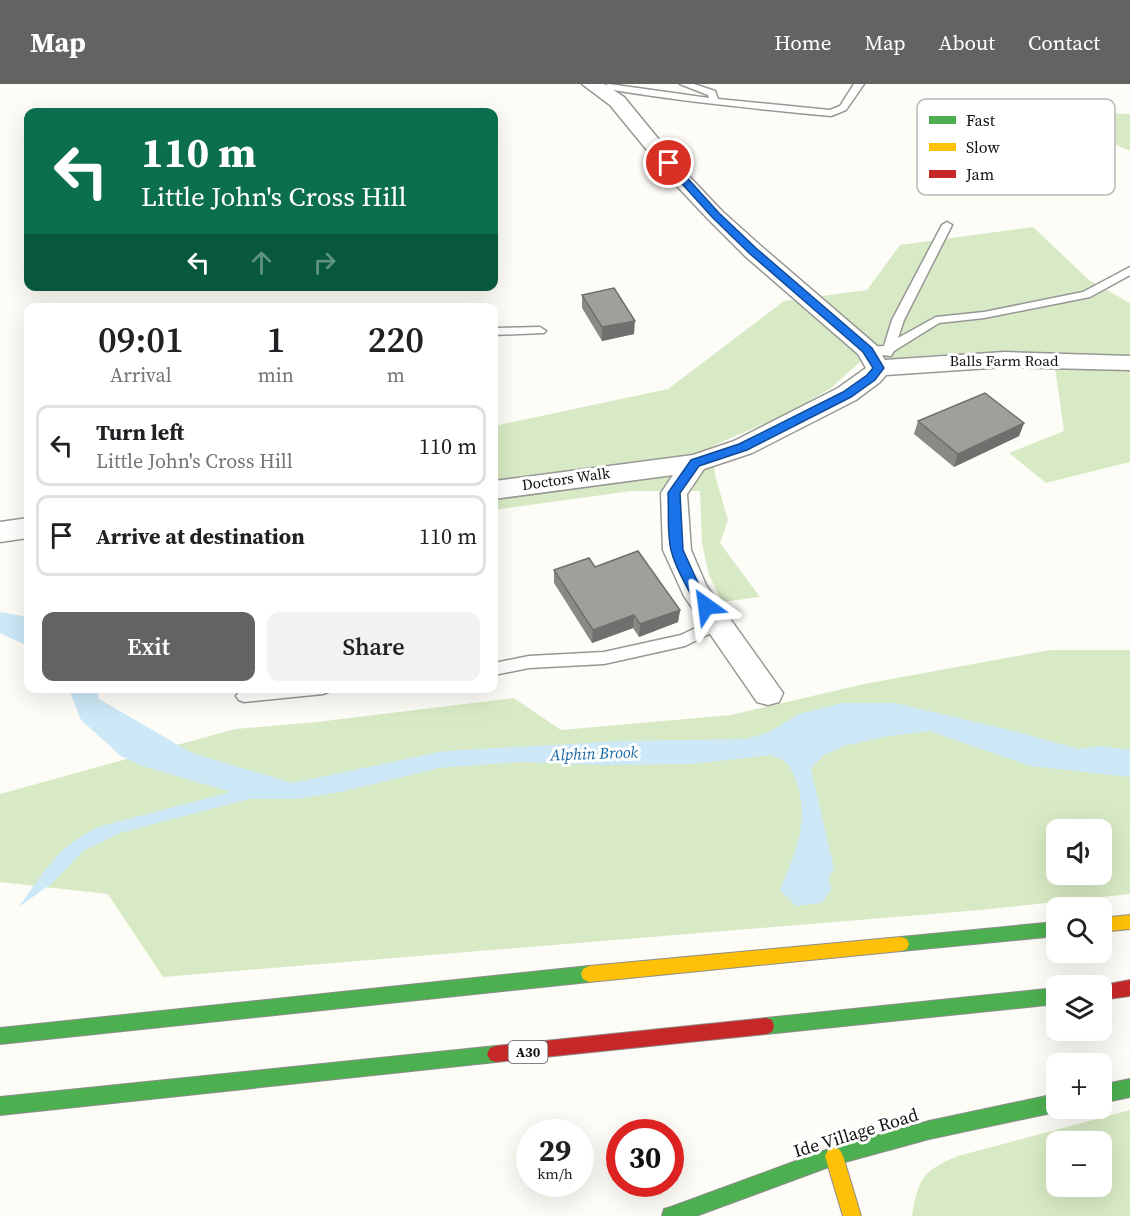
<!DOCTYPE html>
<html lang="en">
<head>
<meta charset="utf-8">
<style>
  :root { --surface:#fff; --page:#f2f2f2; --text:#202124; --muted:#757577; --line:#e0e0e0; --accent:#646362 }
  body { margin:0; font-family:"Source Serif 4",serif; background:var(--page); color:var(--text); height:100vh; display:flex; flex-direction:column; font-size:22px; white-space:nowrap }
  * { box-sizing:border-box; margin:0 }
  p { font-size:20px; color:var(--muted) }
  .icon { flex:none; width:33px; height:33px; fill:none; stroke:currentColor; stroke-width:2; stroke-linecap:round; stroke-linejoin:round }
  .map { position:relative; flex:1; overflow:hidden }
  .details { position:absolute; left:24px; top:219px; width:474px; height:390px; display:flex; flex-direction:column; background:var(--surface); border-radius:12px; box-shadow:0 6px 24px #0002 }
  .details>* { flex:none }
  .guide { position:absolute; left:24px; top:24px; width:474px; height:183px; border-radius:12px; box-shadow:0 6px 24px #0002; background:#0b6e4f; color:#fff; overflow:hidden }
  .controls { position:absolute; left:1046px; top:735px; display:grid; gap:12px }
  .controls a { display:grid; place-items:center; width:66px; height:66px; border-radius:12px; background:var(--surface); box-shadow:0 6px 24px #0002; font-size:30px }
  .speed { position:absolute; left:516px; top:1035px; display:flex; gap:12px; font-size:30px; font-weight:700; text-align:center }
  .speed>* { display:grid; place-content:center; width:78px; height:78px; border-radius:50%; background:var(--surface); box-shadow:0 6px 24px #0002; line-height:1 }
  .speed small { font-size:15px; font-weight:400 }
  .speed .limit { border:9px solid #d22; background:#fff; color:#111 }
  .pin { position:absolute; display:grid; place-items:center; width:51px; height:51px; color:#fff; margin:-26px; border:3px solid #fff; border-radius:50%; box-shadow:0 2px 6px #0007 }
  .me { position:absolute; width:66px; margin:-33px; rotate:329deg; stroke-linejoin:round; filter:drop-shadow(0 0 4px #0008) }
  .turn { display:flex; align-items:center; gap:21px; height:126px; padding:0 18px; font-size:27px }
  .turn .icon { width:78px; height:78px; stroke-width:2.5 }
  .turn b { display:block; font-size:42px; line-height:51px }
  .lanes { display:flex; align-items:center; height:57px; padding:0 18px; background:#0003; justify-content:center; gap:30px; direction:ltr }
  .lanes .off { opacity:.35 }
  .eta { display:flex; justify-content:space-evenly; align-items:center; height:102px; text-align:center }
  .eta b { font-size:36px; font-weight:600; line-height:42px }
  .action { display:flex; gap:12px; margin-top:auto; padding:12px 18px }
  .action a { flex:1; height:69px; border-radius:12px; background:var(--accent); color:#fff; font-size:24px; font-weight:600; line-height:69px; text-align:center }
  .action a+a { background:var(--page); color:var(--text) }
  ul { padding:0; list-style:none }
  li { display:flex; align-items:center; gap:18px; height:81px; margin:0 12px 9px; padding:0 6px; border:3px solid var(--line); border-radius:12px }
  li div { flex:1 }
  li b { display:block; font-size:22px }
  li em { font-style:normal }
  header { display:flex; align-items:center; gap:36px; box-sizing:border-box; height:84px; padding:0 30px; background:var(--accent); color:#fff }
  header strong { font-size:28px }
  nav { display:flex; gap:33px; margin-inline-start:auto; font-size:21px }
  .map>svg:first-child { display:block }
  .forest { fill:#d8eac5; fill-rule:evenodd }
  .water { fill:#cde8f7 }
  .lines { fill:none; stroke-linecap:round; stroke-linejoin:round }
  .lane-casing { stroke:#979795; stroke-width:3 }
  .street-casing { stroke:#979795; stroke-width:3 }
  .fast-casing { stroke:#8e8d8b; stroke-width:2 }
  .slow-casing { stroke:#8e8d8b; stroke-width:2 }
  .jam-casing { stroke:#8e8d8b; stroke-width:2 }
  .lane { fill:#fffffe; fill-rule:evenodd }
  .street { fill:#fffffe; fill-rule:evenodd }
  .fast { fill:#4caf50; fill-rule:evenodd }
  .slow { fill:#ffc107; fill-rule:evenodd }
  .jam { fill:#c62828; fill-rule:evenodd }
  .wall { fill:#8a8986 }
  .shaded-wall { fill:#716f6d }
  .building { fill:#a19f9c; stroke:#716f6d; stroke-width:1.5 }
  .route { fill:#1a73e8; stroke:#114b97; stroke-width:1.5 }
  .labels { text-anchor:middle; stroke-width:6; stroke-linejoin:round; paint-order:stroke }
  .shield { fill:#fff; stroke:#585858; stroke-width:1.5 }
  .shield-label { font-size:14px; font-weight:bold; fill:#111 }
  .street-label { font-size:15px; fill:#111; stroke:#fff }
  .water-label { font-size:16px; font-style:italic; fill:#1768a6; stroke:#fff }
  .near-street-label { font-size:18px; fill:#111; stroke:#fff }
  .key { fill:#fff; stroke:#b8b8b8; stroke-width:1.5 }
  .key-label { font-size:16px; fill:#111 }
</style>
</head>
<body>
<header>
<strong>Map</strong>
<nav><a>Home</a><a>Map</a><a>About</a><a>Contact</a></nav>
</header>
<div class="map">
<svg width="1130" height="1132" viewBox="0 0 1130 1132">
  <rect width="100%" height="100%" fill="#fdfcf7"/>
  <!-- forest -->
  <g class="forest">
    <path d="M1081,29L1130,30V67L1102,55L1078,59L1038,49L1029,34Z"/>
    <path d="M1033,143L1089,196L1130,219V378L1046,399L1009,369L1064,347L1055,283L1047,269L934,271L861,277L831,304L787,330L712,362L715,391L728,436L720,459L760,513L722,518L709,491L702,459L700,407H631L494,426V342L668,305L784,217L867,206L900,161Z"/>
    <path d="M1050,566H1130V810L980,826L163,893L108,810L0,798V710L235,645L317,638L514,614L561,646L731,631L864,600ZM1056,746H1101V790H1056Z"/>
    <path d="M1130,1026V1132H912C918,1095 922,1087 958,1072ZM1056,1058H1101V1102H1056Z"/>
  </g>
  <!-- water -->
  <g class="water">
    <path d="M0,528L28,533V562L0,549Z"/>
    <path d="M69,605H97L99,615L192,669L292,699L444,667L621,657L746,655L769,648L799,630L842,619H895L1018,648L1078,665L1102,662L1130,666V693L1030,682L929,647L883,653L844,662L824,671L811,685L834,784L828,795L832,804L822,819L796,822L780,806C796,766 810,739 796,696C791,683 785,675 771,671L693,680L603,681L520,678L439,684L341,708L297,715H249L120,749L83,767L52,799L19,823C43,788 61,759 101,742L231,708L142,682L121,672L81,636Z"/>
  </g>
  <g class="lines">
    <!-- lane casing -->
    <g class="lane-casing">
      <g id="lane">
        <path d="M609,0L709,14L708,11L680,0H694L715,7L718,15L830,26L840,22L854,0H864L846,26L831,32C758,25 686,18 613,6C605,5 598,10 591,5Z"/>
        <path d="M947,138L952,141L904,236L898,254L936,233L984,228L1083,208L1130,183V191L1090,213L984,234L939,239L894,267L891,272L864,269V263L884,262L892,236L942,141Z"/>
        <path d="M540,243L546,247L544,249L494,251V244Z"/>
        <path d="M718,533L723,535L725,539L723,543L685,562L604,580L529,584L494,591V579L529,572L604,568L681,551Z"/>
        <path d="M258,604H330L328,608L323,610L244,618L239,616L236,612L239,608Z"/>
      </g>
    </g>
    <!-- street casing -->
    <g class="street-casing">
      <g id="street">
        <path d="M582,0H604L624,13L688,91L722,127L761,162L876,261L885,276L1004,268L1130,272V286L1004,283L886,291L880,298L856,316L752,369L704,385L687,410L691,466L706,501L783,609L779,618L768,621L757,618L684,512L663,466L661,409L673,391L494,415V397L693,371L734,357L838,304L866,284L858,270L745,172L708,135L674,99L610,21Z"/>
        <path d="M28,434V454L0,458V438Z"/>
      </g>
    </g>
    <!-- fast casing -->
    <g class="fast-casing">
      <g id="fast">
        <path d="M1056,838V852L901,867L895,865L893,860L895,855L901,853Z"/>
        <path d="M589,882L595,885L597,890L595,895L589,898L0,960V944Z"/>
        <path d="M1056,904V920L766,950L760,948L758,942L760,936L766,934Z"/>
        <path d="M496,962L502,964L505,970L502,976L496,978L0,1031V1013Z"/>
        <path d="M1130,995V1013L1101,1019V1001Z"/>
        <path d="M1056,1010V1024H1063L1056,1028L929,1055L834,1081L696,1132H662L664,1125L671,1123L834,1063L929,1037Z"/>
      </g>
    </g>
    <!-- slow casing -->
    <g class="slow-casing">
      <g id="slow">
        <path d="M1130,831V845L1101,848V834Z"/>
        <path d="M901,853L907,855L909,860L907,865L901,867L589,898L583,895L581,890L583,885L589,882Z"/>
        <path d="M834,1063L840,1066L843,1072L861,1132H843L825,1072L828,1066Z"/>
      </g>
    </g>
    <!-- jam casing -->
    <g class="jam-casing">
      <g id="jam">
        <path d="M1130,896V912L1101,916V902H1098Z"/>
        <path d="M766,934L772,936L774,942L772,948L766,950L496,978L490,976L487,970L490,964L496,962Z"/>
      </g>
    </g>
    <!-- lane -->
    <use href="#lane" class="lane"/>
    <!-- street -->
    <use href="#street" class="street"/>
    <!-- fast -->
    <use href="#fast" class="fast"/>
    <!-- slow -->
    <use href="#slow" class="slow"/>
    <!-- jam -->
    <use href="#jam" class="jam"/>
  </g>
  <!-- wall -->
  <g class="wall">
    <path d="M582,211L634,250L602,257L582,224Z"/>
    <path d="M918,337L1024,339L1019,352L954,383L914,350Z"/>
    <path d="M595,483L680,526L678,538L639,553L633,544L592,559L554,499V486Z"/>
  </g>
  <!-- shaded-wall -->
  <g class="shaded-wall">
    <path d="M635,237L634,250L602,257V243Z"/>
    <path d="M1024,339L1019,352L954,383L958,370Z"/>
    <path d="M680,526L678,538L639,553L640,540Z"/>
    <path d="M634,531L633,544L592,559L593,546Z"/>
  </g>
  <!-- building -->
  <g class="building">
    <path d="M614,204L635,237L602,243L582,211Z"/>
    <path d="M985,309L1024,339L958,370L918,337Z"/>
    <path d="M638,467L680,526L640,540L634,531L593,546L554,486L589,474L595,483Z"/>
  </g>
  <!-- route -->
  <path class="route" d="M665,77H672L719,129L757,165L872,264L884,284L875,296L851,313L747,366L699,382L680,409L683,466L700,503L713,522L706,527C694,523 674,479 671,466C667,449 669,427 668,409L670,406L691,376L739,360L843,308L867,291L873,284L863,268L749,169L712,133L665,81Z"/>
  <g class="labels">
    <!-- shield labels -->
    <rect class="shield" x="508.5" y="957" width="39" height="22" rx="4.5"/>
    <g class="shield-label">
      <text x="528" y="973">A30</text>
    </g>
    <!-- street labels -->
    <g class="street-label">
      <text x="1004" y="282">Balls Farm Road</text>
      <text transform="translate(566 395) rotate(-8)" y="5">Doctors Walk</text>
    </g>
    <!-- water labels -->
    <g class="water-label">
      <text transform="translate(594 669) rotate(-2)" y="6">Alphin Brook</text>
    </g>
    <!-- near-street labels -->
    <g class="near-street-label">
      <text transform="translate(856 1049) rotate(-17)" y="6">Ide Village Road</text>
    </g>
  </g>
  <!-- legend -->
  <rect x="917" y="15" width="198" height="96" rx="9" class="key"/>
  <rect x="929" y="32" width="27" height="8" fill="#4caf50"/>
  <rect x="929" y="59" width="27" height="8" fill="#ffc107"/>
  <rect x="929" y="86" width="27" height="8" fill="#c62828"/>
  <g class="key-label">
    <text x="966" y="42">Fast</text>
    <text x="966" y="69">Slow</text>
    <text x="966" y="96">Jam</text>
  </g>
</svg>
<div class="controls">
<a><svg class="icon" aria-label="sound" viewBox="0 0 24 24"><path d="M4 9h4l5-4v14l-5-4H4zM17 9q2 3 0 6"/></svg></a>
<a><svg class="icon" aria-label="search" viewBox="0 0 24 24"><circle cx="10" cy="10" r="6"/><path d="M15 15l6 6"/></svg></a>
<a><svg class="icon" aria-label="layers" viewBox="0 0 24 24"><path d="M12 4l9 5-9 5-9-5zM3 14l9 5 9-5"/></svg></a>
<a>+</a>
<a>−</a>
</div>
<div class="speed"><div>29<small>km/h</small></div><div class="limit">30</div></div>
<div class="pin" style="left:669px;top:79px;background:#d93025"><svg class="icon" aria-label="arrive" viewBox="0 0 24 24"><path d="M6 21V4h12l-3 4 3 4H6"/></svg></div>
<svg class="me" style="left:706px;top:522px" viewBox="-20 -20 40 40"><path d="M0-17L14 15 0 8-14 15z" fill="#1a73e8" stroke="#fff" stroke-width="4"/></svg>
<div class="guide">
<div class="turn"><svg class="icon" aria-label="left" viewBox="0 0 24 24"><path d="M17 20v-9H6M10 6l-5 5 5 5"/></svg><div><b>110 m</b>Little John's Cross Hill</div></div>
<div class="lanes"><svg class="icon" aria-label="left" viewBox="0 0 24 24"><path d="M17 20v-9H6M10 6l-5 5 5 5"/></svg><svg class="icon off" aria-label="ahead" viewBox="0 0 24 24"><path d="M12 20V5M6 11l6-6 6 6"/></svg><svg class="icon off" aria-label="right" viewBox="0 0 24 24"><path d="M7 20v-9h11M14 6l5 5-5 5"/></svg></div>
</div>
<section class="details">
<div class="eta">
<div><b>09:01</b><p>Arrival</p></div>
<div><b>1</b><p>min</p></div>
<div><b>220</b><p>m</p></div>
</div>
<ul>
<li><svg class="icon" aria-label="left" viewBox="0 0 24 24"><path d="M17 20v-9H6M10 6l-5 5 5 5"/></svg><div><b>Turn left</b><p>Little John's Cross Hill</p></div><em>110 m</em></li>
<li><svg class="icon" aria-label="arrive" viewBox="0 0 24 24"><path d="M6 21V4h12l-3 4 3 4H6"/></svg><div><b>Arrive at destination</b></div><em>110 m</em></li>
</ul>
<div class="action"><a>Exit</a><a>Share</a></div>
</section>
</div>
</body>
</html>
